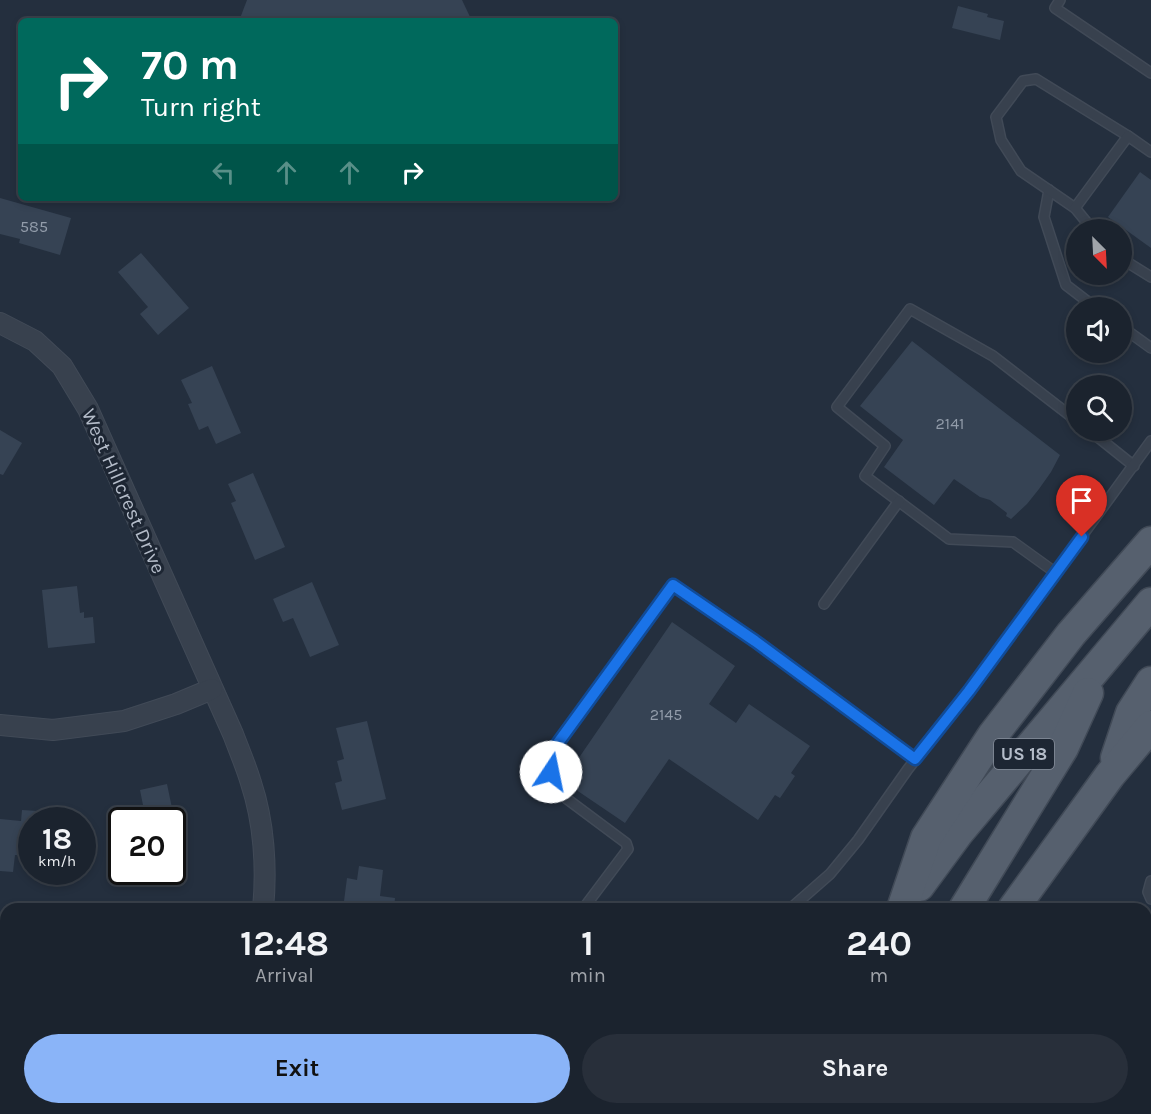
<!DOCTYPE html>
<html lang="en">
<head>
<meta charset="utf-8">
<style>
  :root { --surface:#1b232e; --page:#282f3a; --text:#f1f3f6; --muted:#a0a4aa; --line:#39404a; --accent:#8ab4f8 }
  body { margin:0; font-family:Karla,sans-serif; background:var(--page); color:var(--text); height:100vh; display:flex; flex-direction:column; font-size:22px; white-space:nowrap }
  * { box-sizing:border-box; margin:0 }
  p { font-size:20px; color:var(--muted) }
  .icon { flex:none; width:33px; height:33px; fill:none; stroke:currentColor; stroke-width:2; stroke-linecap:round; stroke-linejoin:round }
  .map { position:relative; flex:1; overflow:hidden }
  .panel { position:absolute; left:0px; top:903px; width:1152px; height:212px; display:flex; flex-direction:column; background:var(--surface); border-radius:18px 18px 0 0; box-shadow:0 3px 9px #0003,0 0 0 2px var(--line) }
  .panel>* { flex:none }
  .banner { position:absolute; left:18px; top:18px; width:600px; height:183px; border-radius:9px; box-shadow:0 3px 9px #0003,0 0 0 2px var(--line); background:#00695c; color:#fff; overflow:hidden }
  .needle { width:39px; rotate:156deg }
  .fabs { position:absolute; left:1066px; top:219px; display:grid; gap:12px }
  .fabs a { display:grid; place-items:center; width:66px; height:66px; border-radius:50%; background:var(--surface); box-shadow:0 3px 9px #0003,0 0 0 2px var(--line); font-size:30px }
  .speed { position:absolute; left:18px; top:807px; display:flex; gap:12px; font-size:30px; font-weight:700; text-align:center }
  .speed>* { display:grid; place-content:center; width:78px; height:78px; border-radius:50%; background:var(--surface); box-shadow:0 3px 9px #0003,0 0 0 2px var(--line); line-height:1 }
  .speed small { font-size:15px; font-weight:400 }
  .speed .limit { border:3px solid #111; border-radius:9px; background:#fff; color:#111 }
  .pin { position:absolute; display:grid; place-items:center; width:51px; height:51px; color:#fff; margin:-62px -26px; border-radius:50% 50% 50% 0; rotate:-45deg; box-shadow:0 0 6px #0007 }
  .pin .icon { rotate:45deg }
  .me { position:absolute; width:66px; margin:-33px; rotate:11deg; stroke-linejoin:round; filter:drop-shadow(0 0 4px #0008) }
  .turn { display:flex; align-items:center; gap:21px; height:126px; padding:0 24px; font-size:27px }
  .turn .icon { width:78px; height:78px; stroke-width:2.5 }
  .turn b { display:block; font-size:42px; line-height:51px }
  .lanes { display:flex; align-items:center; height:57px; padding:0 24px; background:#0003; justify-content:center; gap:30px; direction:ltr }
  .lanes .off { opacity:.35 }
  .eta { display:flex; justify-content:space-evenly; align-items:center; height:102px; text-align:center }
  .eta b { font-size:36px; font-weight:700; line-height:42px }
  .cta { display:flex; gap:12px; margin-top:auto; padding:12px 24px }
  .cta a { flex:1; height:69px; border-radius:36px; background:var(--accent); color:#111; font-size:24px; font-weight:700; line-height:69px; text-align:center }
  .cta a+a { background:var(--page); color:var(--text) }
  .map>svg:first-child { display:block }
  .building { fill:#364354 }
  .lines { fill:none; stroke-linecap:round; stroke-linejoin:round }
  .service-casing { stroke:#414a57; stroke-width:12 }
  .minor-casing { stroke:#414a57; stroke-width:22 }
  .tertiary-casing { stroke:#414a57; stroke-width:27 }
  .primary-casing { stroke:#414a57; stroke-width:33 }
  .service { stroke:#38414e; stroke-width:9 }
  .minor { stroke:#38414e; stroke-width:20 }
  .tertiary { stroke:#38414e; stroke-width:24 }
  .primary { stroke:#56606e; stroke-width:30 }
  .route-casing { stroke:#114b97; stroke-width:15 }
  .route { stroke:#1a73e8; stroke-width:10 }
  .labels { text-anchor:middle; stroke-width:6; stroke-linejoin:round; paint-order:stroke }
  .number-label { font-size:16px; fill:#929caa }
  .shield { fill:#1d2633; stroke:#878f9c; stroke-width:1.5 }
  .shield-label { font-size:18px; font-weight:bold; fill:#b4bcc9 }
  .street-label { font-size:20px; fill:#b4bcc9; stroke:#1d2633 }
</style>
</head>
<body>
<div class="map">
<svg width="1151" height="1114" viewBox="0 0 1151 1114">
  <rect width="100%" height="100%" fill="#242f3e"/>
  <!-- building -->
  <g class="building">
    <path d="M247,0H462L472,21H239Z"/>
    <path d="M958,6L988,14L987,17L1004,21L1000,40L952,28Z"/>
    <path d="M1140,172L1151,180V248L1108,217Z"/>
    <path d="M0,198L71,218L60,255L19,243L20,239L0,234Z"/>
    <path d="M141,253L189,308L158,335L140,314L148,307L118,272Z"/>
    <path d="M912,341L1060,455L1051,472L1039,489L1027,504L1011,519L1006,516L1007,513L990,500L980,497L954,479L934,505L884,467L903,440L860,406Z"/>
    <path d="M212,366L241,433L216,444L208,426L199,430L188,404L192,403L181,380Z"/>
    <path d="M0,430L22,443L3,475L0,474Z"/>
    <path d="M253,473L285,547L255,560L231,503L236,501L228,484Z"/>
    <path d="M312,582L339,645L310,657L293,618L283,622L273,599Z"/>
    <path d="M77,586L80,613L84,612V618L93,617L95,643L48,648L42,590Z"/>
    <path d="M672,622L735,666L709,704L736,723L749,704L810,746L791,773L795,776L780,798L775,795L758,820L669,759L625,823L563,781Z"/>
    <path d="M367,721L386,799L342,810L335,783L342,781L337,761L344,759L336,728Z"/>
    <path d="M167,784L172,808L177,807L188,860L172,863V820H146L140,790Z"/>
    <path d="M22,810L54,812L53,820H32V856L15,855L13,872L0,871V819L21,821Z"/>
    <path d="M359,866L383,870L380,896L395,898L394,909H343L347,878L357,880Z"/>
    <path d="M6,1029V1092L0,1099V1036Z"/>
    <path d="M277,1108H305L312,1114H272Z"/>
  </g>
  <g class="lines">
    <!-- service casing -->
    <g class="service-casing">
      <g id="service">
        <path d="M1060,0L1055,8L1151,73"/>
        <path d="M1049,190L1044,217L1066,285L1096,308"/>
        <path d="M1075,208L1021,171L1001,140L996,117L1023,81L1036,79L1128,136"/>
        <path d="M1093,230L1075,208L1128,136L1151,152"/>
        <path d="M1122,259L1151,277"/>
        <path d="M1122,327L1151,348"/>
        <path d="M1089,430L1134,466"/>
        <path d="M1056,573L1013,542L949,539L865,476L885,446L837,407L910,309L993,356L1077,421"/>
        <path d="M824,604L899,501"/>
        <path d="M1151,881L1148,892L1151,899"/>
        <path d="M583,909L628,849L626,843L567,799L551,772L547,758L673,585L755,641L915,759"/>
        <path d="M790,909L830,874L858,840L908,769L969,691L1151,441"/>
        <path d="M1146,942L1151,937"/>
        <path d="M511,1114L514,1108"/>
      </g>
    </g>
    <!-- minor casing -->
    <g class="minor-casing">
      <g id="minor">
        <path d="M0,323L35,341L62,366L88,409L233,734C239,750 246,766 251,783C264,822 267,868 263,909"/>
        <path d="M0,725L53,730L124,721L176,704L212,689"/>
        <path d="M1146,1017L1151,1012"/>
        <path d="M143,1114L148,1108"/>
        <path d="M656,1114L658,1108"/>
      </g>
    </g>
    <!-- tertiary casing -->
    <g class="tertiary-casing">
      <path id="tertiary" d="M917,1108L926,1114"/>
    </g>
    <!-- primary casing -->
    <g class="primary-casing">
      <g id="primary">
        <path d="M1116,758L1131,713L1151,682"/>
        <path d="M919,886L958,833L1151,603"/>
        <path d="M902,909L926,838L993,735L1071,634L1151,542"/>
        <path d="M964,909L1063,748L1088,693"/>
        <path d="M1013,909L1110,775L1151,726"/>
        <path d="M967,1108L971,1114"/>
        <path d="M768,1114L771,1108"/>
        <path d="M818,1114L821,1108"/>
        <path d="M871,1114L874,1108"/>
      </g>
    </g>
    <!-- service -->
    <use href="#service" class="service"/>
    <!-- minor -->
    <use href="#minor" class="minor"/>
    <!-- tertiary -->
    <use href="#tertiary" class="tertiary"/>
    <!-- primary -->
    <use href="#primary" class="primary"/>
  </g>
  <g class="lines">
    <!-- route casing -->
    <g class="route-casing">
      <path id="route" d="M551,772L547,758L673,585L755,641L915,759L969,691L1082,537"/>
    </g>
    <!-- route -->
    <use href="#route" class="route"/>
  </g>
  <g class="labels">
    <!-- number labels -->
    <g class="number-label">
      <text x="34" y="232">585</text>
      <text x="950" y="429">2141</text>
      <text x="666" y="720">2145</text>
    </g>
    <!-- shield labels -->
    <rect class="shield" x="994" y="739" width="60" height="30" rx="4.5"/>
    <g class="shield-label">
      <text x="1024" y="760">US 18</text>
    </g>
    <!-- street labels -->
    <g class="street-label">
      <text transform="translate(124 491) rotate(66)" y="7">West Hillcrest Drive</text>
    </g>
  </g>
</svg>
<div class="fabs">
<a><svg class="needle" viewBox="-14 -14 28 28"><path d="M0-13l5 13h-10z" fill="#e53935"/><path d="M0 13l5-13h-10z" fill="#a0a4aa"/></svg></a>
<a><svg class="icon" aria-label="sound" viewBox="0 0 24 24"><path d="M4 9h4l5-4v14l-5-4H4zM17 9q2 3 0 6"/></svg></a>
<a><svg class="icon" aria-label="search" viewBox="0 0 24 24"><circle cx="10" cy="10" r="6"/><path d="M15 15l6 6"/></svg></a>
</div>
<div class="speed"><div>18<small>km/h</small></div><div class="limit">20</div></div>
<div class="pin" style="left:1082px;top:537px;background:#d93025"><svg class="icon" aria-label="arrive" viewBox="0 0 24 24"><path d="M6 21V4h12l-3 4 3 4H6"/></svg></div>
<svg class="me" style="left:551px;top:772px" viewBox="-20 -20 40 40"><circle r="19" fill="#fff"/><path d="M0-13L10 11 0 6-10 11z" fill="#1a73e8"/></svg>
<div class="banner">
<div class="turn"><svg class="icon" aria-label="right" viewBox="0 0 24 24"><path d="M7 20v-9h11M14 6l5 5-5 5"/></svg><div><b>70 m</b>Turn right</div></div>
<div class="lanes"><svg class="icon off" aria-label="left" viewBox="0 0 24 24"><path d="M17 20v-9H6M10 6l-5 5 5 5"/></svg><svg class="icon off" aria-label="ahead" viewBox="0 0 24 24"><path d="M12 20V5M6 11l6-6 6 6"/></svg><svg class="icon off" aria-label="ahead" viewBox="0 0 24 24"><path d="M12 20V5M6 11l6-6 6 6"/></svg><svg class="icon" aria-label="right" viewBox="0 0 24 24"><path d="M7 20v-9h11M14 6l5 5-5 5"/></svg></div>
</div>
<section class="panel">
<div class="eta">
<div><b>12:48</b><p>Arrival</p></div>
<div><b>1</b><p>min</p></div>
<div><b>240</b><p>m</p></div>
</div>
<div class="cta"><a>Exit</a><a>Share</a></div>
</section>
</div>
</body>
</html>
